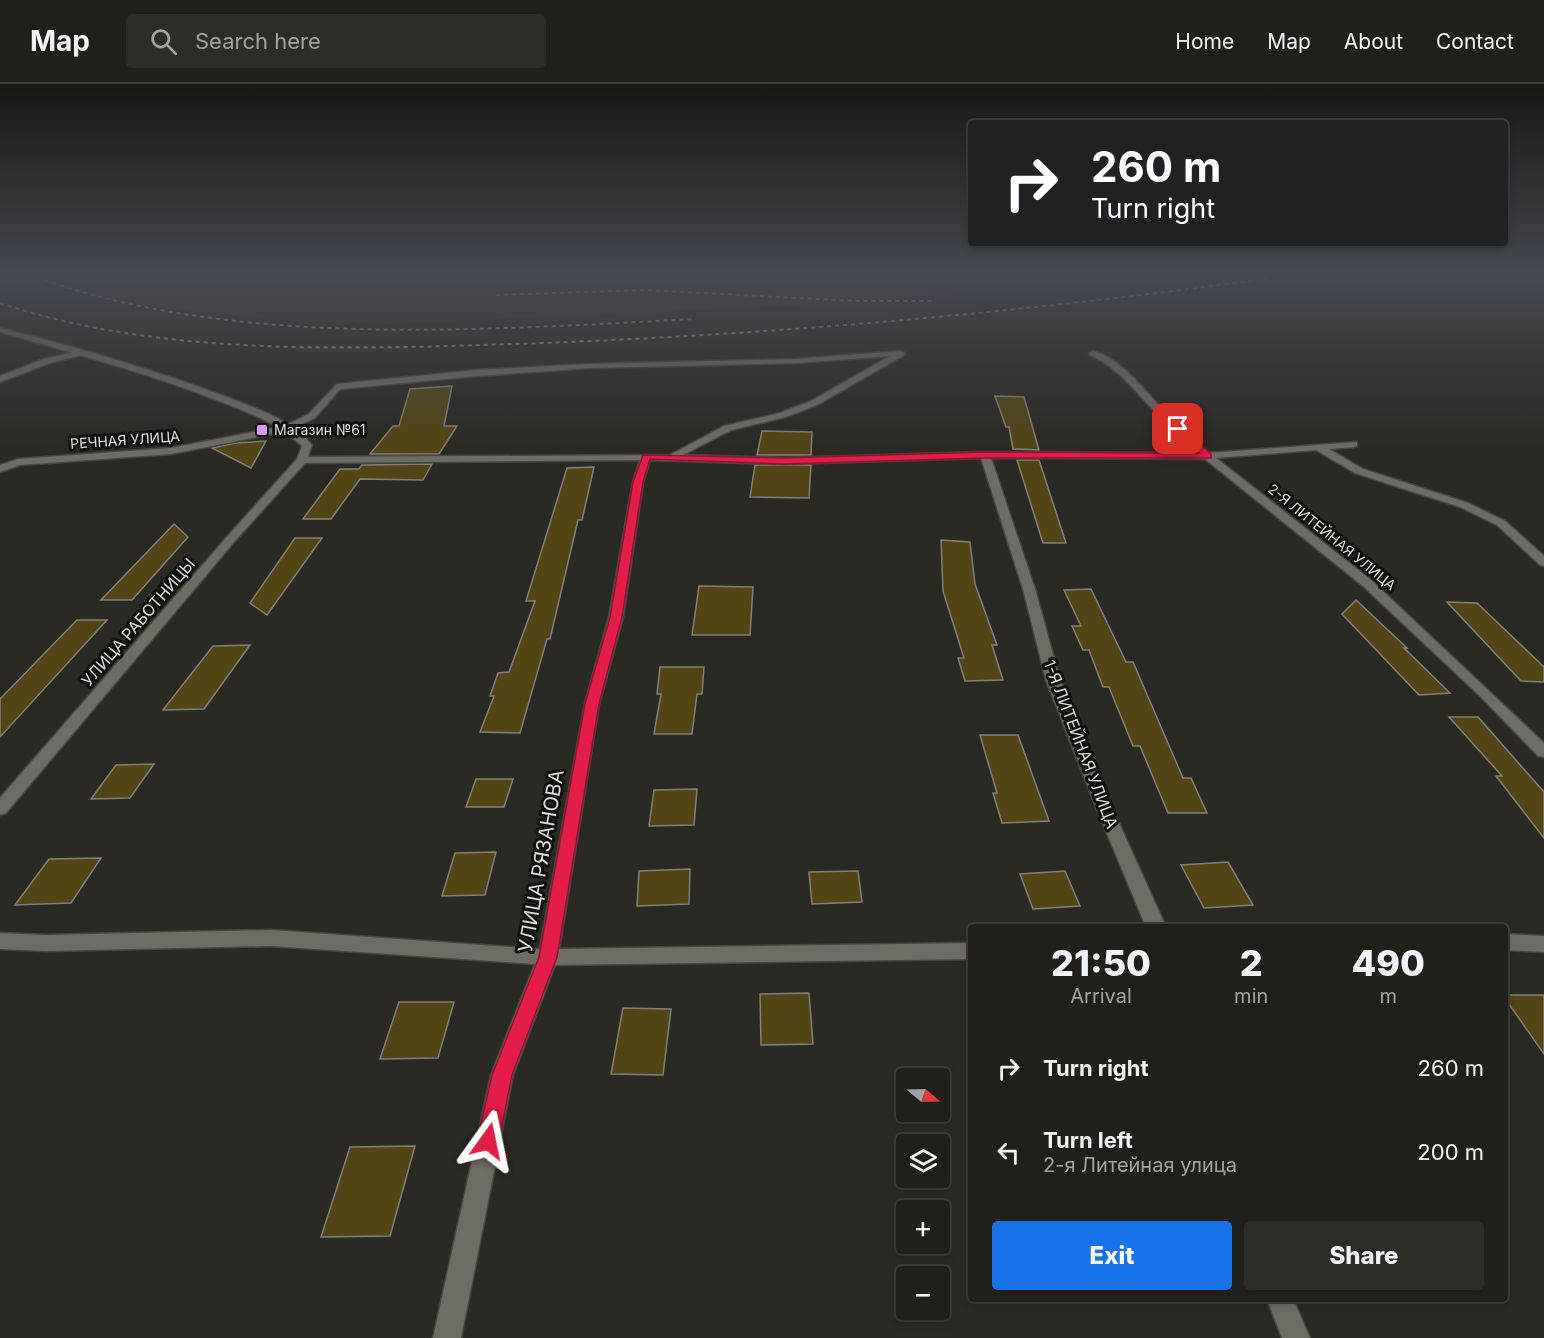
<!DOCTYPE html>
<html lang="en">
<head>
<meta charset="utf-8">
<style>
  :root { --surface:#201f1a; --page:#2d2c27; --text:#f1f3f6; --muted:#a2a2a2; --line:#3d3d39; --accent:#1a73e8 }
  body { margin:0; font-family:Inter,sans-serif; background:var(--page); color:var(--text); height:100vh; display:flex; flex-direction:column; font-size:22px; white-space:nowrap }
  * { box-sizing:border-box; margin:0 }
  p { font-size:20px; color:var(--muted) }
  .icon { flex:none; width:33px; height:33px; fill:none; stroke:currentColor; stroke-width:2; stroke-linecap:round; stroke-linejoin:round }
  .map { position:relative; flex:1; overflow:hidden }
  .details { position:absolute; left:968px; top:840px; width:540px; height:378px; display:flex; flex-direction:column; background:var(--surface); border-radius:6px; box-shadow:0 3px 9px #0003,0 0 0 2px var(--line) }
  .details>* { flex:none }
  .banner { position:absolute; left:968px; top:36px; width:540px; height:126px; border-radius:6px; box-shadow:0 3px 9px #0003,0 0 0 2px var(--line); background:#202124; color:#fff; overflow:hidden }
  .needle { width:39px; rotate:109deg }
  .fabs { position:absolute; left:896px; top:984px; display:grid; gap:12px }
  .fabs a { display:grid; place-items:center; width:54px; height:54px; border-radius:6px; background:var(--surface); box-shadow:0 3px 9px #0003,0 0 0 2px var(--line); font-size:30px }
  .pin { position:absolute; display:grid; place-items:center; width:51px; height:51px; color:#fff; margin:-26px; border-radius:12px; box-shadow:0 3px 9px #0006 }
  .me { position:absolute; width:66px; margin:-33px; rotate:12deg; stroke-linejoin:round; filter:drop-shadow(0 0 4px #0008) }
  .turn { display:flex; align-items:center; gap:21px; height:126px; padding:0 24px; font-size:27px }
  .turn .icon { width:78px; height:78px; stroke-width:2.5 }
  .turn b { display:block; font-size:42px; line-height:51px }
  .eta { display:flex; justify-content:space-evenly; align-items:center; height:102px; text-align:center }
  .eta b { font-size:36px; font-weight:800; line-height:42px }
  .button { display:flex; gap:12px; margin-top:auto; padding:12px 24px }
  .button a { flex:1; height:69px; border-radius:6px; background:var(--accent); color:#fff; font-size:24px; font-weight:800; line-height:69px; text-align:center }
  .button a+a { background:var(--page); color:var(--text) }
  ul { padding:0; list-style:none }
  li { display:flex; align-items:center; gap:18px; height:84px; padding:0 24px }
  li div { flex:1 }
  li b { display:block; font-size:22px }
  li em { font-style:normal }
  header { display:flex; align-items:center; gap:36px; box-sizing:border-box; height:84px; padding:0 30px; background:var(--surface); border-bottom:2px solid var(--line) }
  header strong { font-size:28px }
  nav { display:flex; gap:33px; margin-inline-start:auto; font-size:21px }
  .search { width:420px; height:54px; background:var(--page); display:flex; align-items:center; gap:15px; box-sizing:border-box; padding:0 21px; border-radius:6px; color:var(--muted); font-size:22px }
  .map>svg:first-child { display:block }
  .built { fill:#363228 }
  .building { fill:#534415; stroke:#83807a; stroke-width:1.5 }
  .lines { fill:none; stroke-linecap:round; stroke-linejoin:round }
  .minor-casing { stroke:#484642; stroke-width:3 }
  .tertiary-casing { stroke:#484642; stroke-width:3 }
  .minor { fill:#6f6c66; fill-rule:evenodd }
  .tertiary { fill:#6f6c66; fill-rule:evenodd }
  .rail { stroke:#989792; stroke-width:2; stroke-dasharray:4 4; stroke-linecap:butt }
  .route { fill:#e11d48; stroke:#92132f; stroke-width:1.5 }
  .poi-dot { fill:#da9af6; stroke:#12110f; stroke-width:2 }
  .labels { text-anchor:middle; stroke-width:6; stroke-linejoin:round; paint-order:stroke }
  .far-poi-label { font-size:14px; fill:#deddda; stroke:#12110f; text-anchor:start }
  .far-street-label { font-size:14px; fill:#deddda; stroke:#12110f }
  .street-label { font-size:16px; fill:#deddda; stroke:#12110f }
  .near-street-label { font-size:20px; fill:#deddda; stroke:#12110f }
</style>
</head>
<body>
<header>
<strong>Map</strong>
<div class="search"><svg class="icon" aria-label="search" viewBox="0 0 24 24"><circle cx="10" cy="10" r="6"/><path d="M15 15l6 6"/></svg>Search here</div>
<nav><a>Home</a><a>Map</a><a>About</a><a>Contact</a></nav>
</header>
<div class="map">
<svg width="1544" height="1254" viewBox="0 0 1544 1254">
  <rect width="100%" height="100%" fill="#2a2923"/>
  <!-- built -->
  <path class="built" d="M0,188H1158L867,218L392,240L286,237L140,222Z"/>
  <!-- building -->
  <g class="building">
    <path d="M452,302L444,342H457L439,370H370L393,342H399L410,305Z"/>
    <path d="M995,312L1024,313L1039,366L1013,365L1009,343H1006Z"/>
    <path d="M762,347L812,348L811,371H757Z"/>
    <path d="M266,357L251,384L212,364L236,359Z"/>
    <path d="M1017,376H1039L1066,459H1043Z"/>
    <path d="M432,380L423,396L360,395L331,435H303L340,385H359L362,381Z"/>
    <path d="M755,381H811L809,414L750,413Z"/>
    <path d="M594,383L582,436H578L550,555H547L520,649L480,648L494,612H490L498,589L509,588L535,517H526L567,384Z"/>
    <path d="M174,440L188,453L132,516H101Z"/>
    <path d="M295,454H322L267,531L250,519Z"/>
    <path d="M941,456L970,458L975,500L997,561H992L1003,596L965,597L958,574H964L943,507Z"/>
    <path d="M699,502L753,503L750,551H692Z"/>
    <path d="M1091,505L1126,578H1133L1183,694H1191L1207,729H1168L1140,662H1133L1109,603H1103L1089,566H1083L1072,542H1081L1064,506Z"/>
    <path d="M1356,516L1407,564H1404L1450,609L1419,611L1342,530Z"/>
    <path d="M1447,518L1477,519L1544,583V598L1521,597Z"/>
    <path d="M77,536H107L0,653V615Z"/>
    <path d="M250,561L204,625L163,626L213,562Z"/>
    <path d="M660,583H704L702,610H697L692,650H654L661,610H657Z"/>
    <path d="M1449,633H1478L1544,708V754L1496,692H1502Z"/>
    <path d="M980,651H1018L1049,737L1002,739L993,709H997Z"/>
    <path d="M154,680L130,714L91,715L116,681Z"/>
    <path d="M476,695H513L504,723H466Z"/>
    <path d="M697,705L694,741L649,742L654,706Z"/>
    <path d="M496,768L485,811L442,812L455,769Z"/>
    <path d="M101,774L71,819L15,821L49,775Z"/>
    <path d="M1228,778L1253,821L1204,824L1181,781Z"/>
    <path d="M690,785L689,820L637,822L639,787Z"/>
    <path d="M858,787L862,818L812,820L809,788Z"/>
    <path d="M1065,787L1080,822L1033,825L1020,790Z"/>
    <path d="M809,909L813,960L761,961L760,910Z"/>
    <path d="M1504,911H1544V970L1504,913Z"/>
    <path d="M399,918H454L438,974L380,975Z"/>
    <path d="M623,924L671,925L663,991L611,990Z"/>
    <path d="M415,1062L390,1152L321,1153L350,1063Z"/>
  </g>
  <g class="lines">
    <!-- minor casing -->
    <g class="minor-casing">
      <g id="minor">
        <path d="M79,267H82V271L50,279L0,298V292L44,275Z"/>
        <path d="M901,267L905,269L904,271L817,321L786,333L731,346L683,371L783,374L985,368L1198,369C1185,357 1172,346 1160,333C1138,311 1120,284 1090,271L1089,269L1093,267C1123,276 1143,305 1164,327C1178,342 1194,355 1209,369L1357,358V362L1354,363L1329,365L1363,385L1468,419L1505,437L1544,472V482L1540,481L1497,441L1460,423L1355,389L1316,366L1216,374L1371,496L1544,659V673L1538,672L1481,613L1363,502L1205,375L991,374L1035,505L1060,596L1114,728L1166,843H1146L1098,728L1046,596L1023,505L981,374L783,380L650,376L643,398L623,533L599,620L559,865L970,859V875L555,881L513,991L461,1254H433L491,991L535,880L271,862L46,867L0,865V849L46,851L271,846L540,865L585,620L609,533L633,398L640,376L302,379L297,376L302,373L670,371L724,342L780,329L811,317L890,272L796,279L591,284L477,292L340,305L315,334L287,347L171,370L20,381L0,388V381L18,375L171,364L284,342L309,330L337,300L477,286L591,280L796,275Z"/>
        <path d="M1504,850L1544,852V868L1504,866Z"/>
        <path d="M1267,1215H1293L1310,1254H1282Z"/>
      </g>
    </g>
    <!-- tertiary casing -->
    <g class="tertiary-casing">
      <path id="tertiary" d="M0,244C76,263 151,285 224,312C255,324 290,335 312,361L306,378L234,458L6,729L0,731V714L226,454L297,375L302,362C277,338 245,327 214,315C144,288 72,269 0,248Z"/>
    </g>
    <!-- minor -->
    <use href="#minor" class="minor"/>
    <!-- tertiary -->
    <use href="#tertiary" class="tertiary"/>
    <!-- rail -->
    <g class="rail">
      <path d="M22,188C224,266 481,246 694,235"/>
      <path d="M1051,191L1069,188"/>
      <path d="M496,211L645,206L855,217H933"/>
      <path d="M0,219C161,273 346,265 514,260C783,251 1049,226 1315,188"/>
    </g>
  </g>
  <!-- sky -->
  <linearGradient id="sky" x2="0" y2="1"><stop stop-color="#171713"/><stop offset="0.52" stop-color="#444950"/><stop offset="1" stop-color="#444950" stop-opacity="0"/></linearGradient>
  <rect width="1544" height="364" fill="url(#sky)"/>
  <!-- route -->
  <path class="route" d="M1175,343H1181L1211,370V374H985L783,380L650,375L643,398L622,533L599,620L557,873L512,991L499,1057L495,1064L488,1067L480,1064L477,1057L492,991L539,873L585,620L610,533L633,398L643,371L783,374L985,368L1199,369L1175,347Z"/>
  <!-- markers -->
  <rect class="poi-dot" x="256" y="340" width="12" height="12" rx="3"/>
  <g class="labels">
    <!-- far-poi labels -->
    <g class="far-poi-label">
      <text x="274" y="351">Магазин №61</text>
    </g>
    <!-- far-street labels -->
    <g class="far-street-label">
      <text transform="translate(125 356) rotate(-4)" y="5">РЕЧНАЯ УЛИЦА</text>
      <text transform="translate(1332 453) rotate(39)" y="5">2-Я ЛИТЕЙНАЯ УЛИЦА</text>
    </g>
    <!-- street labels -->
    <g class="street-label">
      <text transform="translate(138 538) rotate(-49)" y="6">УЛИЦА РАБОТНИЦЫ</text>
      <text transform="translate(1081 660) rotate(69)" y="6">1-Я ЛИТЕЙНАЯ УЛИЦА</text>
    </g>
    <!-- near-street labels -->
    <g class="near-street-label">
      <text transform="translate(541 777) rotate(-80)" y="7">УЛИЦА РЯЗАНОВА</text>
    </g>
  </g>
</svg>
<div class="fabs">
<a><svg class="needle" viewBox="-14 -14 28 28"><path d="M0-13l5 13h-10z" fill="#e53935"/><path d="M0 13l5-13h-10z" fill="#a2a2a2"/></svg></a>
<a><svg class="icon" aria-label="layers" viewBox="0 0 24 24"><path d="M12 4l9 5-9 5-9-5zM3 14l9 5 9-5"/></svg></a>
<a>+</a>
<a>−</a>
</div>
<div class="pin" style="left:1178px;top:345px;background:#d93025"><svg class="icon" aria-label="arrive" viewBox="0 0 24 24"><path d="M6 21V4h12l-3 4 3 4H6"/></svg></div>
<svg class="me" style="left:488px;top:1057px" viewBox="-20 -20 40 40"><path d="M0-17L14 15 0 8-14 15z" fill="#e11d48" stroke="#fff" stroke-width="4"/></svg>
<div class="banner">
<div class="turn"><svg class="icon" aria-label="right" viewBox="0 0 24 24"><path d="M7 20v-9h11M14 6l5 5-5 5"/></svg><div><b>260 m</b>Turn right</div></div>
</div>
<section class="details">
<div class="eta">
<div><b>21:50</b><p>Arrival</p></div>
<div><b>2</b><p>min</p></div>
<div><b>490</b><p>m</p></div>
</div>
<ul>
<li><svg class="icon" aria-label="right" viewBox="0 0 24 24"><path d="M7 20v-9h11M14 6l5 5-5 5"/></svg><div><b>Turn right</b></div><em>260 m</em></li>
<li><svg class="icon" aria-label="left" viewBox="0 0 24 24"><path d="M17 20v-9H6M10 6l-5 5 5 5"/></svg><div><b>Turn left</b><p>2-я Литейная улица</p></div><em>200 m</em></li>
</ul>
<div class="button"><a>Exit</a><a>Share</a></div>
</section>
</div>
</body>
</html>
